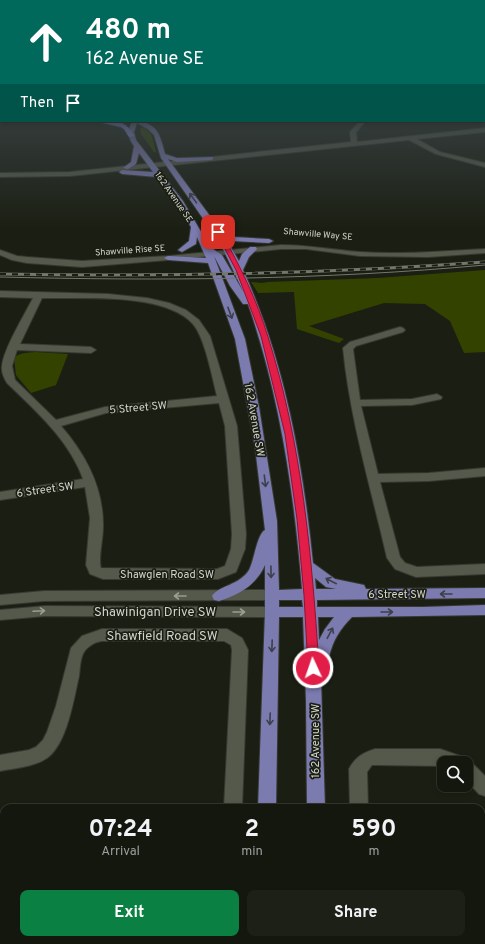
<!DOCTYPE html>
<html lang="en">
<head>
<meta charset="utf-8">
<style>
  :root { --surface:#14170e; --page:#1d2017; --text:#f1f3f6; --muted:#9d9f9e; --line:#33362e; --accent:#0b8043 }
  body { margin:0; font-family:Overpass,sans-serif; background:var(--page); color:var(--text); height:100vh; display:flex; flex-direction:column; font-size:15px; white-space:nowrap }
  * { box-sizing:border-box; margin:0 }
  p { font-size:13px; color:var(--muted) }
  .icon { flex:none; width:22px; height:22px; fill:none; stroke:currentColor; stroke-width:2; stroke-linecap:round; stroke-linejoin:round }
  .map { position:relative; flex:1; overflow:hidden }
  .details { position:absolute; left:0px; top:804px; width:485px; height:140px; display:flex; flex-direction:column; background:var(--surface); border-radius:12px 12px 0 0; box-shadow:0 2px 6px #0003,0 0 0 1px var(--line) }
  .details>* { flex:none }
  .banner { position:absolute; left:0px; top:0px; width:485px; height:122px; box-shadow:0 2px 6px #0003,0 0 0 1px var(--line); background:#00695c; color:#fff; overflow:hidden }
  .buttons { position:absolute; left:437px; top:756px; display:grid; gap:8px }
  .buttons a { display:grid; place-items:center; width:36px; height:36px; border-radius:8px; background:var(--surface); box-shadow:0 2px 6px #0003,0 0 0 1px var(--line); font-size:20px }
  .pin { position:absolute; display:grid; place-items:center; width:34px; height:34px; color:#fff; margin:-17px; border-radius:8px; box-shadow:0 2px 6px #0006 }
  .me { position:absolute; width:44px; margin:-22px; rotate:357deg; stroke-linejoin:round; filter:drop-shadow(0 0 3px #0008) }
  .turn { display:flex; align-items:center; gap:14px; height:84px; padding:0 20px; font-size:18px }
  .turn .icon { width:52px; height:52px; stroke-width:2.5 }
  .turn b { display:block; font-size:28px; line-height:34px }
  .then { display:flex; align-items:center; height:38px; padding:0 20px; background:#0003; gap:8px; font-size:15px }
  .eta { display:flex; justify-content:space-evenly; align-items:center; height:68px; text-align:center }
  .eta b { font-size:24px; font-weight:700; line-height:28px }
  .primary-button { display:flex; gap:8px; margin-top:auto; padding:8px 20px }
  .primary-button a { flex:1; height:46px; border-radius:8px; background:var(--accent); color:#fff; font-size:16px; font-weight:700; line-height:46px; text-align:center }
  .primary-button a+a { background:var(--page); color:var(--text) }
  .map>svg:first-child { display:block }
  .green { fill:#344200 }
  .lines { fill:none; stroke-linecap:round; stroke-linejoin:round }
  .minor-casing { stroke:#373932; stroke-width:2 }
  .major-casing { stroke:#373932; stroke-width:2 }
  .highway-casing { stroke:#373932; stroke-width:2 }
  .minor { fill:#54594b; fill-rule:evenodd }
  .major { fill:#7c7bb0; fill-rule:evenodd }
  .highway { fill:#9691f4; fill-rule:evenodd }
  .tram { stroke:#73776d; stroke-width:1 }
  .rail-casing { stroke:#73776d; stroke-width:3 }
  .rail { stroke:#1b1f13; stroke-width:2; stroke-dasharray:6; stroke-linecap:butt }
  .oneway { stroke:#3d3f4a }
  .oneway2 { stroke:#999d92 }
  .route { fill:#e11d48; stroke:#92132f }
  .labels { text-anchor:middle; stroke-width:3.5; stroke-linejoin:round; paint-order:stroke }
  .far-street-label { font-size:9px; fill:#d1d4cc; stroke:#1b1f13 }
  .street-label { font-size:11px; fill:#d1d4cc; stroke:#1b1f13 }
  .near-street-label { font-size:13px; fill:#d1d4cc; stroke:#1b1f13 }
</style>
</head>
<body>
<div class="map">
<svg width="485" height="944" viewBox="0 0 485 944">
  <rect width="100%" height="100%" fill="#1b1f13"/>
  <!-- green -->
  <g class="green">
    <path d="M143,126L151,134L156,152H154L141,134L140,129Z"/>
    <path d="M485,270V352L464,353L450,321L425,304L384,303L309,326L344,339L339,343L297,329L294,292L258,293L251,282L262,283L268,282L378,278Z"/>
    <path d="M36,352L68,354L56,385L31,393L16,375L14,358C20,352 27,353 36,352Z"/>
  </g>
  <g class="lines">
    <!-- minor casing -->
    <g class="minor-casing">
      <g id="minor">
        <path d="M360,121H366L356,132L357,142L485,128V132L417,139L440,152L485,163V167L436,154L409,140L70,176L0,177V173L70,172L351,142L350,132Z"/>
        <path d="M281,245C308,245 333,250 360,252C402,255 444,251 485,249V253L428,257L360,256L306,249H281L168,260L82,267L27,263L12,260L0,255V250L17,256L27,257L82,261L168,256Z"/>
        <path d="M0,291L108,294L147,298L169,303L186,310L199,320L210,336L237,426L246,534L245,549L236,572L218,579H103L90,574L86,565L90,518L85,487L0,500V492L83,479C69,440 36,411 7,383C4,378 1,372 2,366C3,350 25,314 33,298L0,297ZM42,298C81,299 165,292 193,324C205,338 212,377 217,396L105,407L56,420L15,380L12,366L17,350L91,353L96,350L91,347L20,344ZM219,403L225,426L232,534L231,549L225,566L217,569L101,568C98,559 103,539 103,528C104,488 86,455 61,426L106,413Z"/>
        <path d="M400,327L403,328L405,330L403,332L356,346L353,349L360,400L412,399L437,394L442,397L441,399L412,405L361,406L378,474L429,473L485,468V476L429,481L380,482L400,557L405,563L417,567L485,564V574L416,577L395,569L387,558C371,488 350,420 343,348L350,342Z"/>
        <path d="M272,590L277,591L279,595L277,599L272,600L44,601L0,605V595L44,591Z"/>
        <path d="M45,606L272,607L277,608L279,612L277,616L272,617L45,616L0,620V610Z"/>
        <path d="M102,629H227L242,638L248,650L242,808H224L232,650L231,645L224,641H102C95,642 88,646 84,652C80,658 80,669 79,676C74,698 67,744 47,758C34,767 15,768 0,771V755L29,750L36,747L43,740L47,732L56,706L71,648L82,636Z"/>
        <path d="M375,749H440L466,758L468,761L472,763L485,776V796L479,794L466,780V763H444V766L375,765H372L367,772L368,808H350L349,769C355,757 363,753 375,749Z"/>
        <rect x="211" y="940" width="20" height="4"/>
        <rect x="354" y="940" width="20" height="4"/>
      </g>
    </g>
    <!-- major casing -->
    <g class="major-casing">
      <g id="major">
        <path d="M132,121C157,121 160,134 165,154L177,158L213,157V159L211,160L177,162L168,159L221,231L234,237L269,239L273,241L269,243L232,241L226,239L239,261L242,254L250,247H256L257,249L249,257L243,270C285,361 303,464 313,563L335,579L364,585L366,589L485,588V598L317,600V607H423L485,605V615L352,617C340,629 333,640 329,657C328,664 328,672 324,678L321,679L325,808H307L306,701L303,617H279L276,808H258L265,612V565C256,585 239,595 219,601L214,600L212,596C218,586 240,585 249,570C254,561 257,534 265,530L255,447L235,339L208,263L168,260L164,258L168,256L206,258L197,237L196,244L182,252L178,250L189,241L191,227L177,204L157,177L122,174L119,172L122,170L153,172L139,153L136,164L128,169L123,168L131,162L134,146C127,137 128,131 132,121ZM137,123L148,129L154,135L161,158L220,243L244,293L222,255L210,247L183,201L136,140L134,132ZM214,256L230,286L243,304H248C280,396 294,493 302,589L279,590L277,521L259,407L245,339ZM315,578L326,587L336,589H316ZM279,600H302L303,607H279ZM318,617H334L325,629L319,640Z"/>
        <rect x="253" y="940" width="20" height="4"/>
        <rect x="307" y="940" width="20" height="4"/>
      </g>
    </g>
    <!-- highway casing -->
    <g class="highway-casing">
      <g id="highway">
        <rect x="0" y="105" width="1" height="4"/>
        <rect x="0" y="117" width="1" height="4"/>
        <path d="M94,121C112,121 125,118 134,136L129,137L124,129L121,127Z"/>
      </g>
    </g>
    <!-- minor -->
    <use href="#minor" class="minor"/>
    <!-- major -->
    <use href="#major" class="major"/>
    <!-- highway -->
    <use href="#highway" class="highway"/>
    <!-- tram -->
    <path class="tram" d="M0,277C162,281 323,280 485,265"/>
    <!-- rail casing -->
    <g class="rail-casing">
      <path id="rail" d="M0,274C162,277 323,274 485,262"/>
    </g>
    <!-- rail -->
    <use href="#rail" class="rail"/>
  </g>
  <!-- one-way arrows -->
  <defs><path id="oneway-shaft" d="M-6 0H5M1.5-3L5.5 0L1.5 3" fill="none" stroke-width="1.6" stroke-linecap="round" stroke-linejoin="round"/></defs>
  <g class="oneway">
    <use href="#oneway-shaft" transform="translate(193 198) rotate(-126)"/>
    <use href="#oneway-shaft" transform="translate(230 313) rotate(70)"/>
    <use href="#oneway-shaft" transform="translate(265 481) rotate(83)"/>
    <use href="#oneway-shaft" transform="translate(271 572) rotate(89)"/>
    <use href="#oneway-shaft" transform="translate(331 581) rotate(-153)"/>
    <use href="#oneway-shaft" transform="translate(446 594) rotate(180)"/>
    <use href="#oneway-shaft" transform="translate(387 612)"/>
    <use href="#oneway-shaft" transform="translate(330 633) rotate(-62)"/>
    <use href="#oneway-shaft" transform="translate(272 646) rotate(92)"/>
    <use href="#oneway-shaft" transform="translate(270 719) rotate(92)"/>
  </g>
  <g class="oneway2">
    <use href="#oneway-shaft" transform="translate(180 596) rotate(-180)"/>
    <use href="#oneway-shaft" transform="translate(39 611) rotate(-3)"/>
    <use href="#oneway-shaft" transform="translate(239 612)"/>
  </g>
  <!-- sky -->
  <linearGradient id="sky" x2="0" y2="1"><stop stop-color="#0f110a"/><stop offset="0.42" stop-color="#394244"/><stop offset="1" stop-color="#394244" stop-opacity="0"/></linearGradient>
  <rect width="485" height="228" fill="url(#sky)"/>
  <!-- route -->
  <path class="route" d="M218,230L221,232C240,266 257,300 268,337C302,444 312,556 319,668L318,671L313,673L309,671L308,668L304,595L297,519L285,434L261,336L236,270L216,232Z"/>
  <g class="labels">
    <!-- far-street labels -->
    <g class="far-street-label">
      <text transform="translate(174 197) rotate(55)" y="3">162 Avenue SE</text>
      <text transform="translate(318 234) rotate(5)" y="3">Shawville Way SE</text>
      <text transform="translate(130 250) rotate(-4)" y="3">Shawville Rise SE</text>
    </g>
    <!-- street labels -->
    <g class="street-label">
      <text transform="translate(138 407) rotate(-5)" y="4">5 Street SW</text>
      <text transform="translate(255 420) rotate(80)" y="4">162 Avenue SW</text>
      <text transform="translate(45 489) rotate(-8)" y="4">6 Street SW</text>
      <text x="167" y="578">Shawglen Road SW</text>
      <text x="397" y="598">6 Street SW</text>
      <text transform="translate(315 741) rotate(-90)" y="4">162 Avenue SW</text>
    </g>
    <!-- near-street labels -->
    <g class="near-street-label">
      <text x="155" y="616">Shawinigan Drive SW</text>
      <text x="162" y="640">Shawfield Road SW</text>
    </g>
  </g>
</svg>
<div class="buttons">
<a><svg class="icon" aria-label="search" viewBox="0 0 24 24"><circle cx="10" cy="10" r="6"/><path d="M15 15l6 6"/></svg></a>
</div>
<div class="pin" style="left:218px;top:232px;background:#d93025"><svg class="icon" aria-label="arrive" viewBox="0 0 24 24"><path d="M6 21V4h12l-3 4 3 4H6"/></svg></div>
<svg class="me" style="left:313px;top:668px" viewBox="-20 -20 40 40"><circle r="17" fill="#e11d48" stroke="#fff" stroke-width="3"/><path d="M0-11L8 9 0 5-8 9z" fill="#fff"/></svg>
<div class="banner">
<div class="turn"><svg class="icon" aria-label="ahead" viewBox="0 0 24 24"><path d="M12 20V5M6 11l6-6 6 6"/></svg><div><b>480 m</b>162 Avenue SE</div></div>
<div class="then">Then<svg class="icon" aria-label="arrive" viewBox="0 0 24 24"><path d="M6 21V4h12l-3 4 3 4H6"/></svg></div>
</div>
<section class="details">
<div class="eta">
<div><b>07:24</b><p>Arrival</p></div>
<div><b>2</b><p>min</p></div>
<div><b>590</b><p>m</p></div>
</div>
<div class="primary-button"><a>Exit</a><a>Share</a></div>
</section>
</div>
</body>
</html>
